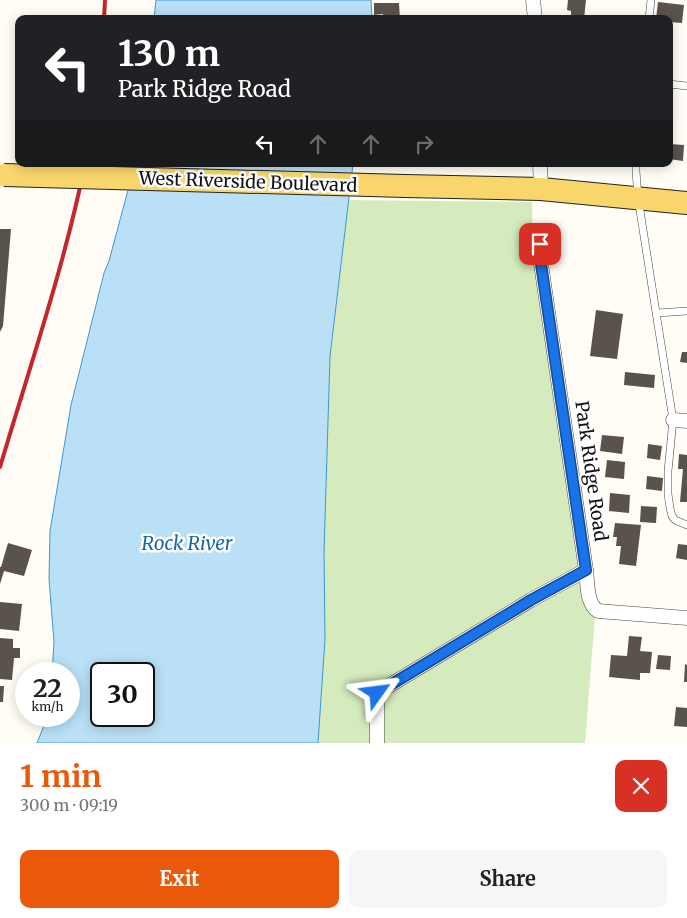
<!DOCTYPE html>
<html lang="en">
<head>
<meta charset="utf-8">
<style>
  :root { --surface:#fff; --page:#f6f6f6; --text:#202124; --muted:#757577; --accent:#ea580c }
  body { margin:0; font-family:Merriweather,serif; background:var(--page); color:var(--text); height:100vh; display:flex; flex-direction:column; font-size:19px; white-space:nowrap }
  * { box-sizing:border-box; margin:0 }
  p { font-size:16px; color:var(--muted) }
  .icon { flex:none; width:28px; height:28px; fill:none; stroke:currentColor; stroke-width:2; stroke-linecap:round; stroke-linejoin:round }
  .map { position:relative; height:743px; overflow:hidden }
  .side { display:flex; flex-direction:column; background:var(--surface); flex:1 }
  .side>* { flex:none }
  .top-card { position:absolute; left:15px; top:15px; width:658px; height:152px; border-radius:10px; box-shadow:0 2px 12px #0003; background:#202124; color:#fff; overflow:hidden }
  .speed { position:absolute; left:15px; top:662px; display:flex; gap:10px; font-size:25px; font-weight:700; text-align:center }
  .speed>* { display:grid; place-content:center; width:65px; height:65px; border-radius:50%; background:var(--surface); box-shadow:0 2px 12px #0003; line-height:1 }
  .speed small { font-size:12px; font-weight:400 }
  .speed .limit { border:2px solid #111; border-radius:8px; background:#fff; color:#111 }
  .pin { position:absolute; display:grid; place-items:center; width:42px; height:42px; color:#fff; margin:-21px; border-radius:10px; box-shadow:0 2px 8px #0006 }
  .me { position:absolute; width:55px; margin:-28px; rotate:59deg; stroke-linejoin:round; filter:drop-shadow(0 0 4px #0008) }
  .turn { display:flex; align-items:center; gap:18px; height:105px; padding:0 20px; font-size:22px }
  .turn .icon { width:65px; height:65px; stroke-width:2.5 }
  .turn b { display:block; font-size:35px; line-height:42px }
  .lanes { display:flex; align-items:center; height:48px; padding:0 20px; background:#0003; justify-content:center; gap:25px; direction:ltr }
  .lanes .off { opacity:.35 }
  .round { display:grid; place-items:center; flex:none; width:52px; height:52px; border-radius:10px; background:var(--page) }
  .headline { display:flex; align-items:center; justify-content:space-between; height:85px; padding:0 20px }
  h1 { font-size:30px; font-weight:700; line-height:38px; color:var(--accent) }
  .primary-button { display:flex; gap:10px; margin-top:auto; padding:10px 20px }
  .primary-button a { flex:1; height:58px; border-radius:10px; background:var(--accent); color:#fff; font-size:20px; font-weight:700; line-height:58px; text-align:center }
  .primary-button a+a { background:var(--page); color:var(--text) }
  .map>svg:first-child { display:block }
  .green { fill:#d5ebbd }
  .water { fill:#b9e0f7; stroke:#3f96cf; fill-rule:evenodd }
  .building { fill:#5a524d }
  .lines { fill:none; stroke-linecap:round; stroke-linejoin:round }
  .service-casing { stroke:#444; stroke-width:8 }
  .minor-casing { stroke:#444; stroke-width:15 }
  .primary-casing { stroke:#222; stroke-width:24 }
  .service { stroke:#fff; stroke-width:7 }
  .minor { stroke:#fff; stroke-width:14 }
  .primary { stroke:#f9d66b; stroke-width:22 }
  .rail { stroke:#c4262e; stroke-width:4 }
  .primary-bridge-casing { stroke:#222; stroke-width:24; stroke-linecap:butt }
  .primary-bridge { stroke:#f9d66b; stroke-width:22 }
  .route-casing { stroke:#114b97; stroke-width:12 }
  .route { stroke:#1a73e8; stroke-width:9 }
  .labels { text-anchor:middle; stroke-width:5; stroke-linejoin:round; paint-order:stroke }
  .street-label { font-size:18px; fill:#111; stroke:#fff }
  .water-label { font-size:19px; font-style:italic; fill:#1768a6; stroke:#fff }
</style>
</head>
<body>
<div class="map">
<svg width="687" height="743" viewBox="0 0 687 743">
  <rect width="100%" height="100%" fill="#fffdf5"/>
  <!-- green -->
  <path class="green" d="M342,200L532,202L533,257L557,396L587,611L595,615L585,743H314L320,452Z"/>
  <!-- water -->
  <g class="water">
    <path d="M156,0H371L372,19H154Z"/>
    <path d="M135,164H353L330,356L324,552L325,639L318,743H37L45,723L47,716H69V674H52L54,642L49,579L50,531L71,405L104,273L109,261ZM101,674H144V716H101Z"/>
  </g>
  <!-- building -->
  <g class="building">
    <path d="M568,0H586L584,19H571V11L567,10Z"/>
    <path d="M658,2L684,5L682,23L669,22V19H656Z"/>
    <path d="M374,3H399L400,19H383V14L374,15Z"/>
    <path d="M669,144L684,145L683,161L669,159Z"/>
    <path d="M0,229H11L3,326L0,332Z"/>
    <path d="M596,310L623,314L617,359L590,356Z"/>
    <path d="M682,352H687V363L680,362Z"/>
    <path d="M625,372L655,375L654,388L624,385Z"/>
    <path d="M602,435L624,437L622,454L600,451Z"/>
    <path d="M648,444L662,446L660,460L647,458Z"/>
    <path d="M679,454L687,455V502H680L683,469H678Z"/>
    <path d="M607,460L625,462L624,479L605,477Z"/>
    <path d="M647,476L663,478L662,491L646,489Z"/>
    <path d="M610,493L630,495L629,513L609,511Z"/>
    <path d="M641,506L657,507L656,523L640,522Z"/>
    <path d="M615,523L641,525L636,566L619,564L621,546H616L617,537H613Z"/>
    <path d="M8,543L32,550L24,576L4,571L0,584V567H1Z"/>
    <path d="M678,544L687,545V560L676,558Z"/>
    <path d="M0,602L22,604L19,631L0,629Z"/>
    <path d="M629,636L642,637L640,651L652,652L650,673H640V680L609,677L611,655L627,656Z"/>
    <path d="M0,638L13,639V648H20V658H14L12,680L0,679Z"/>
    <path d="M658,655L671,656L670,670L656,669Z"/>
    <path d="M685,664L687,665V682H684Z"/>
    <path d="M0,686H4L3,702H0Z"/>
    <path d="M676,707L687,708V727L674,726Z"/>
  </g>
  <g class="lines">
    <!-- service casing -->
    <g class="service-casing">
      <g id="service">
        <path d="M649,19L651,0"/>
        <path d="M669,84L687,86"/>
        <path d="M636,164V171L638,198L673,420L668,471V494L670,508L672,516L675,520L687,525"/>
        <path d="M657,313L687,311"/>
      </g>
    </g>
    <!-- minor casing -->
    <g class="minor-casing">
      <g id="minor">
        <path d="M533,0L535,19"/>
        <path d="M540,164L541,189"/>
        <path d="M540,244L541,264L586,570C588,584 586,603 598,611L687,618"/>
        <path d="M673,420L687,421"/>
        <path d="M377,743V693L531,600L586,570"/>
      </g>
    </g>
    <!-- primary casing -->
    <g class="primary-casing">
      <path id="primary" d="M405,186L541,189L687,203"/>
    </g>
    <!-- service -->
    <use href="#service" class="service"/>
    <!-- minor -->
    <use href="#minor" class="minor"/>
    <!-- primary -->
    <use href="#primary" class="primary"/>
    <!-- rail -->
    <g class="rail">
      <path d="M104,19L105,0"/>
      <path d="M0,467C30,366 64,267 85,164"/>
    </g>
    <!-- primary-bridge casing -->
    <g class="primary-bridge-casing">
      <path id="primary-bridge" d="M4,175L405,186"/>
    </g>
    <!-- primary-bridge -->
    <use href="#primary-bridge" class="primary-bridge"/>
  </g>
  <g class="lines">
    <!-- route casing -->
    <g class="route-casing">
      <path id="route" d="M377,693L531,600L586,570L541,264L540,244"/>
    </g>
    <!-- route -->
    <use href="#route" class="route"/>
  </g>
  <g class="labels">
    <!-- street labels -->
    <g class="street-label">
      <text transform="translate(248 182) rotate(2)" y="6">West Riverside Boulevard</text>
      <text transform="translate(591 471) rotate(82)" y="6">Park Ridge Road</text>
    </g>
    <!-- water labels -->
    <g class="water-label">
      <text x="187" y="550">Rock River</text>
    </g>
  </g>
</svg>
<div class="speed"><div>22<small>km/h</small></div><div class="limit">30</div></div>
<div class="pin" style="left:540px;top:244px;background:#d93025"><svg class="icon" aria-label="arrive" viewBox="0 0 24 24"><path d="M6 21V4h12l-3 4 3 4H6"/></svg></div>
<svg class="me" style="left:377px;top:693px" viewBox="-20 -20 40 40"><path d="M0-17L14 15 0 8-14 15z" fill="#1a73e8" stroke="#fff" stroke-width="4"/></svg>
<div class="top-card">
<div class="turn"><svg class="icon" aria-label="left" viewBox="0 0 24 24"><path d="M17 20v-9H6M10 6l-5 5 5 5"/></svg><div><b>130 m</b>Park Ridge Road</div></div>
<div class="lanes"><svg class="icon" aria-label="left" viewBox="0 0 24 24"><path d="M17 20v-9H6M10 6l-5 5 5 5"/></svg><svg class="icon off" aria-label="ahead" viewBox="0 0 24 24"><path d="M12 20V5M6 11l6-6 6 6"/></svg><svg class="icon off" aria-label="ahead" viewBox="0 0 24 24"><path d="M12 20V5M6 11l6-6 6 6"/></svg><svg class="icon off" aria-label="right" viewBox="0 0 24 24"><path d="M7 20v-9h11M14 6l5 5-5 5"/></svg></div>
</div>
</div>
<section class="side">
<div class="headline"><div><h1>1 min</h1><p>300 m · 09:19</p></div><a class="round" style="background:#d93025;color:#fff"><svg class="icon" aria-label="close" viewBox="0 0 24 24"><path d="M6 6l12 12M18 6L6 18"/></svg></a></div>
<div class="primary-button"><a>Exit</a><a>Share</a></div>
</section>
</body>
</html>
